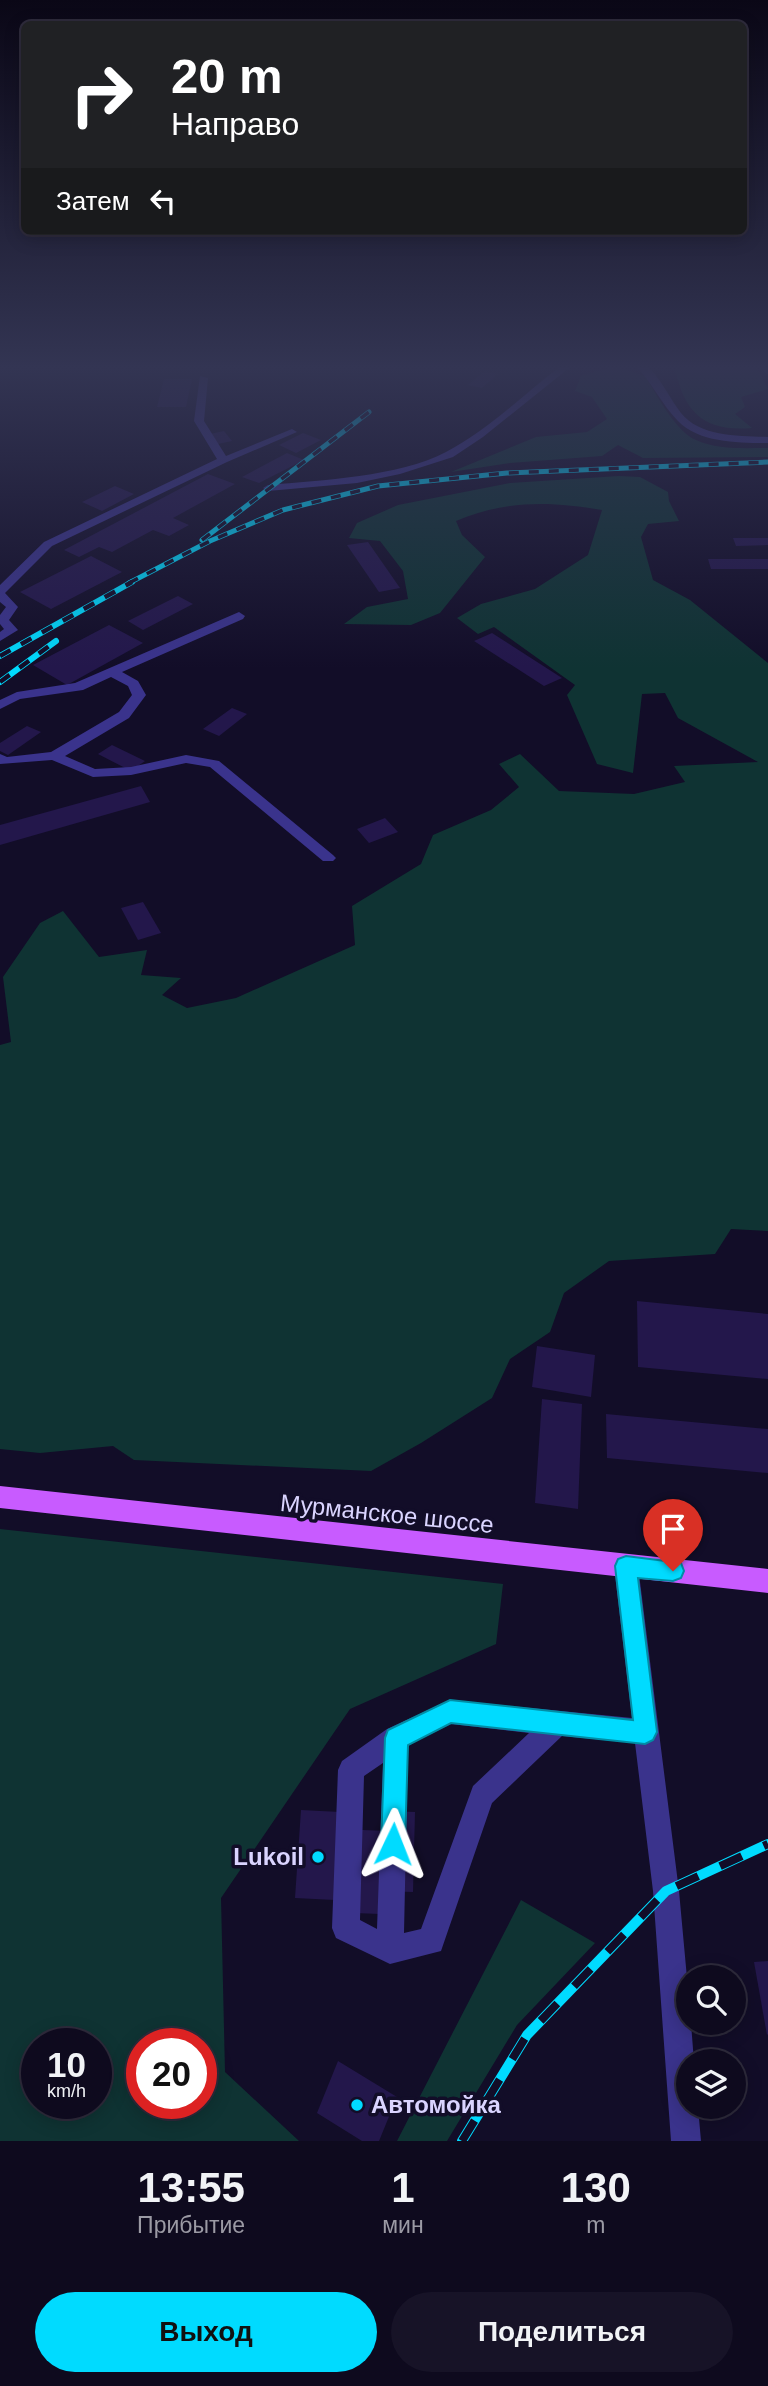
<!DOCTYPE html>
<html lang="ru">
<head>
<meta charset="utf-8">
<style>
  :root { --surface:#0e0a1e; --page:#171327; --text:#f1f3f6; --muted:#9b9aa4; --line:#2e2b3c; --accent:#00dbff }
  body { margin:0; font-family:Arial,sans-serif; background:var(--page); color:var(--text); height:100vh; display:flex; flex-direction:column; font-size:26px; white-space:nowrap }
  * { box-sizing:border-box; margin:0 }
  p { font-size:23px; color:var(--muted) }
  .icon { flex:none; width:38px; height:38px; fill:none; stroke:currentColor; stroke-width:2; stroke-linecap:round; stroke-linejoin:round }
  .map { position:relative; height:2141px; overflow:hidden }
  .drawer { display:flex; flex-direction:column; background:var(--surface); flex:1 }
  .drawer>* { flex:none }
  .guide { position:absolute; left:21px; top:21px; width:726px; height:214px; border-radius:10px; box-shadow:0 4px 18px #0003,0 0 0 2px var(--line); background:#202124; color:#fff; overflow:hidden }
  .tools { position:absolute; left:676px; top:1965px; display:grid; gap:14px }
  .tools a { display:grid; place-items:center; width:70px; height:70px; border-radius:50%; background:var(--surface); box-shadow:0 4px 18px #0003,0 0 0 2px var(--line); font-size:35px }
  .speed { position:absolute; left:21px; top:2028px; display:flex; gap:14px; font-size:35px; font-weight:700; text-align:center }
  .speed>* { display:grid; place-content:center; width:91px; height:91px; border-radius:50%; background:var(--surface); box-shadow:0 4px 18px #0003,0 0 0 2px var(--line); line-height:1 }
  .speed small { font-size:18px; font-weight:400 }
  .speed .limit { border:10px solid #d22; background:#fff; color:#111 }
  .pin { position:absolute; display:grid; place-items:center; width:60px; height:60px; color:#fff; margin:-72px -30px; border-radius:50% 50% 50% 0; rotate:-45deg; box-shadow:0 0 7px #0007 }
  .pin .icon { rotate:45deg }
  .me { position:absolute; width:77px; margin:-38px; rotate:2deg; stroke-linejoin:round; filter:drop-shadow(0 0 5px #0008) }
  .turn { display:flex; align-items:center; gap:24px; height:147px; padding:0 35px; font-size:32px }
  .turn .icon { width:91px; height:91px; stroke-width:2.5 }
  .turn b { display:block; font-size:49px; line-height:60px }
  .then { display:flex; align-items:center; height:66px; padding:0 35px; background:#0003; gap:14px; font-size:26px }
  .eta { display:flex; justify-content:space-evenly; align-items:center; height:119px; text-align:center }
  .eta b { font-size:42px; font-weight:800; line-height:49px }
  .cta { display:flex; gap:14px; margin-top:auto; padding:14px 35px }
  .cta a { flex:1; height:80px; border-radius:42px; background:var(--accent); color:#111; font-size:28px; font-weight:800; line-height:80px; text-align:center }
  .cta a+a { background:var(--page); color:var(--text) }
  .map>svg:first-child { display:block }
  .green { fill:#0f3333; fill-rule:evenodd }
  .building { fill:#23174b }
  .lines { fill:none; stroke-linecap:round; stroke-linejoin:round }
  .minor { fill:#3a338c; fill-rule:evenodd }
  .major { fill:#c85bff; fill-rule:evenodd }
  .rail-far2-casing { stroke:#00dbff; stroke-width:5 }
  .rail-far1-casing { stroke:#00dbff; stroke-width:6 }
  .rail-casing { stroke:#00dbff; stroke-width:10 }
  .rail-far2 { stroke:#120d28; stroke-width:3.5; stroke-dasharray:10; stroke-linecap:butt }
  .rail-far1 { stroke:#120d28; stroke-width:4.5; stroke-dasharray:12; stroke-linecap:butt }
  .rail { stroke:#120d28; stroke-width:8; stroke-dasharray:24; stroke-linecap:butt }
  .route { fill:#00dbff; stroke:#008ea6; stroke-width:2 }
  .poi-dot { fill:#00dbff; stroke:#120d28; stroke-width:2.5 }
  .labels { text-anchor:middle; stroke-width:7; stroke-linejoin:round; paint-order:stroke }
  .near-street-label { font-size:24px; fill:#dad4ff; stroke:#120d28 }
  .near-poi-label { font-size:24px; font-weight:bold; fill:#dad4ff; stroke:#120d28; text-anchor:end }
</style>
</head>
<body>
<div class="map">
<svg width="768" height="2141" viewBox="0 0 768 2141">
  <rect width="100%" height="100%" fill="#120d28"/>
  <!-- green -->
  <g class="green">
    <path d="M608,368H621L645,376C656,394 676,432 696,440C718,450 744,448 768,448V457L643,458L618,445L602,456L510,463L451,472L536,437L587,432L607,419L592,397L575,391L581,376Z"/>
    <path d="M675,368H757L768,389L741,397L745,407L735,414L752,428C706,432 684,414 675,368Z"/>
    <path d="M619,476L640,477L668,492L669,501L679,521L648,524L641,537L653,580L690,600L768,663V1231L731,1229L715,1254L609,1261L564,1293L550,1332L510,1359L492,1398L421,1443L371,1471L134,1460L113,1446L40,1453L0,1449V1045L11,1042L3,977L40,923L63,911L99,957L147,950L141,975L181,978L162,995L187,1008L236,998L355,945L352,906L421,864L433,835L491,810L519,787L499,764L520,754L559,791L634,794L685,782L674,766L758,762L678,718L665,693L642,694L633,773L597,764L567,695L575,685L494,627L478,634L457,618L481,604L535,589L588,555L602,510C550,501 506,500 456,521L462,535L485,557L440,613L411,625L344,624L367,607L408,599L403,571L380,541L349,538L357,523L398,505L510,483Z"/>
    <path d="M0,1529L503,1584L496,1644L350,1709L221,1898L225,2072L299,2141H0ZM37,2044H96V2104H37ZM201,2044V2104H142V2044Z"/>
    <path d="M521,1900L595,1943L517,2025L447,2141H397Z"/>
  </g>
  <!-- building -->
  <g class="building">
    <path d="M484,371L498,374L482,388L468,385Z"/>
    <path d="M164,379H192L186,407H157Z"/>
    <path d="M224,431L232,441L218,444L210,434Z"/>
    <path d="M303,433L321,440L296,453L279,445Z"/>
    <path d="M287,453L304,460L259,483L242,477Z"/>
    <path d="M208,474L235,484L173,518L189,525L169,536L153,530L112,552L99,547L79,557L64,550Z"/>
    <path d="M115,486L134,494L102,511L82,502Z"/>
    <path d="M733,538H768V545L736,546Z"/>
    <path d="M368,542L400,588L379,592L347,545Z"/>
    <path d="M91,556L122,572L51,609L20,592Z"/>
    <path d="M708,559H768V569H711Z"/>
    <path d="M178,596L193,604L143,630L128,621Z"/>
    <path d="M109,625L143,643L67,685L33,665Z"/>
    <path d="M492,633L562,678L544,686L474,641Z"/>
    <path d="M232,708L247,714L219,736L203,729Z"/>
    <path d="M27,726L41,732L8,755L0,751V743Z"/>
    <path d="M112,745L145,761L131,771L98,754Z"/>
    <path d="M141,786L150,802L0,845V825Z"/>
    <path d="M385,818L398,832L369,843L357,829Z"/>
    <path d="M143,902L161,933L138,940L121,908Z"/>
    <path d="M637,1301L768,1314V1379L638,1367Z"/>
    <path d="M537,1346L595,1355L591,1397L532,1387Z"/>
    <path d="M542,1399L582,1404L578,1509L535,1503Z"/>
    <path d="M606,1414L768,1429V1473L607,1458Z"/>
    <path d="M301,1810L340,1812L339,1829L387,1831L388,1811L415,1812L413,1892L381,1891L380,1914L354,1913L335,1900L295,1898Z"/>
    <path d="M768,1961V2034L767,2035L754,1962Z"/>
    <path d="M338,2061L397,2097L379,2141H362L317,2113Z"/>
  </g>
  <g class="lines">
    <!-- minor -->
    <g class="minor">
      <path d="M558,368H569L483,437L453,457L400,474L357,483L268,491L263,488L268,485C322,480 398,477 446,452C487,431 522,396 558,368Z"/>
      <path d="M638,368H649L653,372C664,385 671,400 681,413C700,437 740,436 768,437V443C740,443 699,443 678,421C663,406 653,385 638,368Z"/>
      <path d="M762,368H768V374L765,373Z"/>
      <path d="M200,376L208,378L204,421L226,456L292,429L297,432L227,462L52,546L5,593L18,607L9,620L18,630L0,641V632L4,629L0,624V615L6,607L0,602V585L44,542L217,459L194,421Z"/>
      <path d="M239,612L245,616L243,619L122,672L138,681L146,695L129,718L65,756L95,769L131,767L186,755L219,761L333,855L336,858L333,861H323L210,767L186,763L131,775L93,777L52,760L0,764V754L7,757L51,752L119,712L132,695L128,686L111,677L83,690L20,699L0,709V700L17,692L75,683Z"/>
      <path d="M626,1554L634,1558L638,1566L679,1891L688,1989V2023H691L694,2062H688V2107H698L701,2141H671L653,1891L635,1743L562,1736L492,1803L441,1951L390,1964L336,1938L332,1928L338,1770L342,1761L387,1729L450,1700L632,1718L614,1566L618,1558ZM451,1724L529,1733L473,1786L421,1929L404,1933L408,1745ZM383,1763L377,1929L360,1920L364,1776Z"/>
    </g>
    <!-- major -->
    <path class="major" d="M0,1486L768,1569V1593L0,1508Z"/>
    <!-- rail-far2 casing -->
    <g class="rail-far2-casing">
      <g id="rail-far2">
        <path d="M202,540L369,412"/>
        <path d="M129,583L210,541L283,510L378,486L507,473L768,462"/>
      </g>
    </g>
    <!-- rail-far1 casing -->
    <g class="rail-far1-casing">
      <g id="rail-far1">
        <path d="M0,656L132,582"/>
        <path d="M0,682L56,641"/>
      </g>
    </g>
    <!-- rail casing -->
    <g class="rail-casing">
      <path id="rail" d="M462,2141L527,2035L666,1891L768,1844"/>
    </g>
    <!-- rail-far2 -->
    <use href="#rail-far2" class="rail-far2"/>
    <!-- rail-far1 -->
    <use href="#rail-far1" class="rail-far1"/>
    <!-- rail -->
    <use href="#rail" class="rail"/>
  </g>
  <!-- sky -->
  <linearGradient id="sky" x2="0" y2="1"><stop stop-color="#0a0716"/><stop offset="0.55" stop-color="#333553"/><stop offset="1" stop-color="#333553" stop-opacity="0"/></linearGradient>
  <rect width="768" height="668" fill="url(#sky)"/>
  <!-- route -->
  <path class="route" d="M626,1556L681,1563L684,1571L681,1578L673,1581L638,1578L657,1732L653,1740L645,1744L451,1723L408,1745L405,1844L402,1853L393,1856L385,1853L381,1844L385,1738L388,1730L450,1700L633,1720L615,1566L618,1559Z"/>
  <!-- markers -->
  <g class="poi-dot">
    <circle cx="318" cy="1857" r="7"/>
    <circle cx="357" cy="2105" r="7"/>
  </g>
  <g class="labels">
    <!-- near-street labels -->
    <g class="near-street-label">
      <text transform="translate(387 1514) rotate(6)" y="8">Мурманское шоссе</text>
    </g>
    <!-- near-poi labels -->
    <g class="near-poi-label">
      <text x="304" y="1865">Lukoil</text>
      <text x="371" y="2113" text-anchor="start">Автомойка</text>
    </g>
  </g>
</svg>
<div class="tools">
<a><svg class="icon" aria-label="search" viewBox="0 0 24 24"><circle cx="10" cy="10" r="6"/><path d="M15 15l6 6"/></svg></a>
<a><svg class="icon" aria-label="layers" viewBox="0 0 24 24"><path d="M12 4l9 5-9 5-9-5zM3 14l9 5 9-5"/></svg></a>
</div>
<div class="speed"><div>10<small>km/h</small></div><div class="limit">20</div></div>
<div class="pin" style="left:673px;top:1571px;background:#d93025"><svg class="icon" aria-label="arrive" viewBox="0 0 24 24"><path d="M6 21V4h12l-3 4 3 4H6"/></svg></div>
<svg class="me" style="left:393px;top:1844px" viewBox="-20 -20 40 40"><path d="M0-17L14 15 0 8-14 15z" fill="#00dbff" stroke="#fff" stroke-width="4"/></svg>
<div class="guide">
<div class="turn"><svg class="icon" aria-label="right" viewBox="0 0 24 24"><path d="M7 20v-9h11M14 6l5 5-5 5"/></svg><div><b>20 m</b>Направо</div></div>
<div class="then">Затем<svg class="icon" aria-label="left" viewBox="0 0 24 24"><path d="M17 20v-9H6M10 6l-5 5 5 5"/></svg></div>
</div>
</div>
<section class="drawer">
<div class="eta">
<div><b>13:55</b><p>Прибытие</p></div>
<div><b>1</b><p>мин</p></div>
<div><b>130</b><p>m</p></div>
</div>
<div class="cta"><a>Выход</a><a>Поделиться</a></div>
</section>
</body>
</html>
